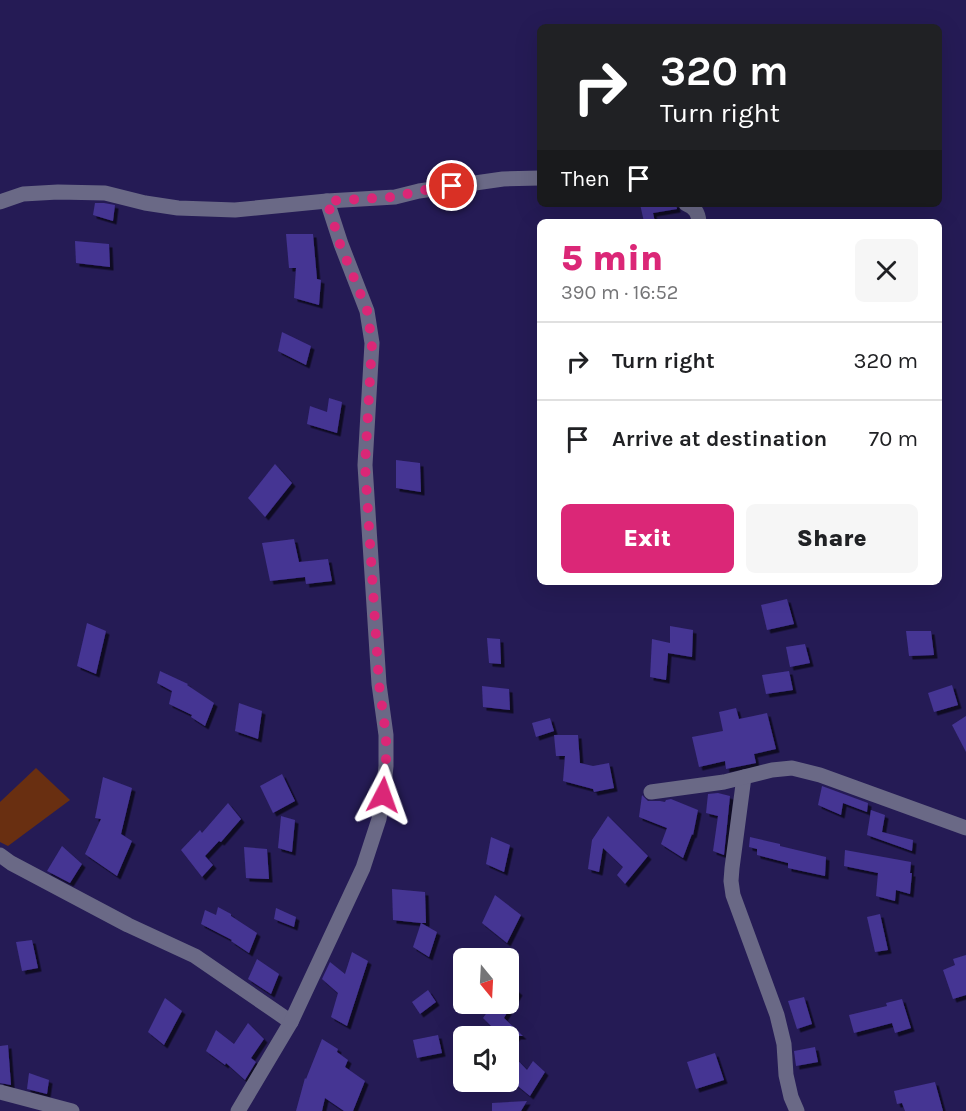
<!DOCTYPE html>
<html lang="en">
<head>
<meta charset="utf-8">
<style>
  :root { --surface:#fff; --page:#f6f6f6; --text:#202124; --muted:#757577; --line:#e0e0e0; --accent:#db2777 }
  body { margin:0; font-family:Karla,sans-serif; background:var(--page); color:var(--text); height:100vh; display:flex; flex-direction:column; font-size:22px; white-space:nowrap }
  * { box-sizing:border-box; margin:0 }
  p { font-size:20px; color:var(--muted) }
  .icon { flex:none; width:33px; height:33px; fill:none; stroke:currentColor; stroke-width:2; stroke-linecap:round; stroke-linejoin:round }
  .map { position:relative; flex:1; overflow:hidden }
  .sheet { position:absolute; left:537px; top:219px; width:405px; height:366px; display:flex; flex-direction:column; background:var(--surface); border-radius:9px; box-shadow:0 6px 24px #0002 }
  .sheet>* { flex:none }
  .guide { position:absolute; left:537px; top:24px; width:405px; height:183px; border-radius:9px; box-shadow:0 6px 24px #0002; background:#202124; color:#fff; overflow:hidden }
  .needle { width:39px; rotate:162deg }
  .fabs { position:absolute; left:453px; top:948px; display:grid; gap:12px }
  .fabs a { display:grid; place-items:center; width:66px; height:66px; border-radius:9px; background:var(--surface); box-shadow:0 6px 24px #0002; font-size:30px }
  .pin { position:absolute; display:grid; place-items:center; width:51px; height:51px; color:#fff; margin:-26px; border:3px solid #fff; border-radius:50%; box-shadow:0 2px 6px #0007 }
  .me { position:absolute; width:66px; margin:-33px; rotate:4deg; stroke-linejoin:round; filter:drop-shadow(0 0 4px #0008) }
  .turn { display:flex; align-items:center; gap:21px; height:126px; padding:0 24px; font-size:27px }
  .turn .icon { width:78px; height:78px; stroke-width:2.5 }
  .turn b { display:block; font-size:42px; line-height:51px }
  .then { display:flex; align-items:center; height:57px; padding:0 24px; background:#0003; gap:12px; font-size:22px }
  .round { display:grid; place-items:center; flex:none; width:63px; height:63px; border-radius:9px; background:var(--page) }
  .summary { display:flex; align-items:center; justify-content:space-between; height:102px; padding:0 24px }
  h1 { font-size:36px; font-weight:800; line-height:45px; color:var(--accent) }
  .action { display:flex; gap:12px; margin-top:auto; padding:12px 24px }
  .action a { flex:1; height:69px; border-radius:9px; background:var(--accent); color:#fff; font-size:24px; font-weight:800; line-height:69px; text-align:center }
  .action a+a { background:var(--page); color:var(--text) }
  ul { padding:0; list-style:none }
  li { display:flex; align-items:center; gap:18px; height:78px; padding:0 24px; border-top:2px solid var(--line) }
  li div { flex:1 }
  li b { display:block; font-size:22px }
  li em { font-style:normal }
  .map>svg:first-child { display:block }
  .green { fill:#692f11 }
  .building { fill:#453493; filter:url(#shadow) }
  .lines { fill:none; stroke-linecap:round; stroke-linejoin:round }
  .minor { stroke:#6a6986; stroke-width:15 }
  .route { stroke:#db2777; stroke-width:10; stroke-dasharray:0 18 }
</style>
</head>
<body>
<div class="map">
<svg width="966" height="1111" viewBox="0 0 966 1111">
  <defs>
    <filter id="shadow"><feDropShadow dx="3.5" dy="3.5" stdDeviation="0" flood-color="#0009"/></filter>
  </defs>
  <rect width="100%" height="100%" fill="#251b55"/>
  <!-- green -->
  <path class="green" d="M36,768L70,800L8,846L0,842V802Z"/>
  <!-- building -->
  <g class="building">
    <path d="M95,203H104L115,205L113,221L93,215Z"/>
    <path d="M640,204H676L677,209L653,213L655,222H644Z"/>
    <path d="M286,234H313L317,279L321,280L319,305L294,298L296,268H289Z"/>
    <path d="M75,241L109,244L110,267L76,263Z"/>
    <path d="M282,332L311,346L306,365L278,351Z"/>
    <path d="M329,398L342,402L337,433L307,424L310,406L327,412Z"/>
    <path d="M396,460L420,463L421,492L396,488Z"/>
    <path d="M275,464L292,483L265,517L248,498Z"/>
    <path d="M294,539L299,562L328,559L332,581L306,584L305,577L270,581L262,543Z"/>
    <path d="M787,599L794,624L767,630L761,605Z"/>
    <path d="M87,623L106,631L96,674L77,666Z"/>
    <path d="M670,626L693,630L692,657L668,653L666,680L650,677L652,639L670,643Z"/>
    <path d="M906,631H931L934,655L909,656Z"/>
    <path d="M487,638L500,639L501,664L489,663Z"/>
    <path d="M805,644L810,663L790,667L786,647Z"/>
    <path d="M160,671L188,684L187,685L214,703L205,726L191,717L192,715L169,704L172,691L157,683Z"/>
    <path d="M789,671L793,690L766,694L762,675Z"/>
    <path d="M952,685L958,705L934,712L928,693Z"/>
    <path d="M482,686L509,689L510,710L483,707Z"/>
    <path d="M239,703L262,711L258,739L235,731Z"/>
    <path d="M736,708L739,719L767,713L776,749L754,754L756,763L726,769L725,761L699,767L692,737L723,731L719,712Z"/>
    <path d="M966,716V752L952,725Z"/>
    <path d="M550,718L554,731L536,737L532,723Z"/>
    <path d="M554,735H578L580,763L593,766L609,763L614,788L594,792L593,789L563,781L565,756H556Z"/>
    <path d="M282,774L295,801L273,813L260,786Z"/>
    <path d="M103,777L132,788L121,834L132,841L117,876L85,854L101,819L95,818Z"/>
    <path d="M822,786L868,803L867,812L843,803L841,815L818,805Z"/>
    <path d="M718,793L730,796L724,855L713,851L718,816L706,813L708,794Z"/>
    <path d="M642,795L648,801H660L665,802L666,800L671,799L698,810L693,835L692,834L683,858L661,844L667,828L639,817Z"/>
    <path d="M228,803L241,819L221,842L219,841L205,856L213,865L202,877L181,850L200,830L202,833Z"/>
    <path d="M871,810L885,815L882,832L913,840L912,851L867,835Z"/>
    <path d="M281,816L295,820L292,852L278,848Z"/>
    <path d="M608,816L648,856L625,884L617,875L623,867L603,848L599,872L588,869L592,840Z"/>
    <path d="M491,837L510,845L504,872L486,864Z"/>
    <path d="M750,837L780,844V846L826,857L825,876L788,868V863L757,855V849L749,847Z"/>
    <path d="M62,846L82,864L70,883L47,871Z"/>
    <path d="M244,847L267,849L269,879L246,878Z"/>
    <path d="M845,850L911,862L910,873H912L910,894L896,890L895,901L876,896L878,873L844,866Z"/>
    <path d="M392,889L425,892L426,923H421L437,932L429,957L413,947L421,923L393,920Z"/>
    <path d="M495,895L521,915L507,943L482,923Z"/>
    <path d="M218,907L231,914V916L257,933L249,953L231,941L232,940L201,924L205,910L216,915Z"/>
    <path d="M276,908L296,917L294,927L274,919Z"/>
    <path d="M880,914L888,950L875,952L867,917Z"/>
    <path d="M32,940L38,968L22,971L16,942Z"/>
    <path d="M352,952L368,961L347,1026L331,1017L338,993L322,979L330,962L345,974Z"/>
    <path d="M966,955V995L953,999L943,970L955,965L953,959Z"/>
    <path d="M257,959L279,974L271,994L248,979Z"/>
    <path d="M508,982L519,992L504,1018L523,1036H517L508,1048V1036H501L483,1018L493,1004H508Z"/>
    <path d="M428,990L436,1002L420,1014L412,1002Z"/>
    <path d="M804,997L812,1024L797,1029L788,1001Z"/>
    <path d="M165,998L182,1011L164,1045L148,1032Z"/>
    <path d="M902,999L911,1028L895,1033L892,1023L854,1033L849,1015L887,1006L886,1003Z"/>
    <path d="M248,1023L264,1039L251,1058L256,1062L245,1080L226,1063L225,1065L206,1051L216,1030L234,1044Z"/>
    <path d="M438,1035L442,1053L417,1058L413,1040Z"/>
    <path d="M322,1039L338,1049L337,1052L348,1060L345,1067L365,1081L353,1111H344L325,1098L322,1111H296L305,1078L306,1079Z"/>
    <path d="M8,1045L11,1085L0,1083V1046Z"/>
    <path d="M815,1047L818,1062L796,1066L794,1051Z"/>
    <path d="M508,1050L527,1070L533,1061L545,1072L530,1096L508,1078Z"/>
    <path d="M715,1053L724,1080L696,1089L687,1062Z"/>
    <path d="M29,1073L49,1080L47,1094L27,1089Z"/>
    <path d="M935,1082L943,1111H905L902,1103L897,1104L894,1091Z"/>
    <path d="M527,1101L521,1111H492V1103Z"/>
  </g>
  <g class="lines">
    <!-- minor -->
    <g class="minor">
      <path d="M0,202L23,194L58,192L105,193L145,203L178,208L235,210L327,201L395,197L419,191L503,179L540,178"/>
      <path d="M686,204C695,208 698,212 699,222"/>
      <path d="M744,777L732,868L731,881L733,895L777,1015L784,1044L786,1075L791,1097L797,1111"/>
      <path d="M651,792L724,782L772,770L792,768L820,775L966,828"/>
      <path d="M0,855L11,863L128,925L195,956L291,1022"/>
      <path d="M0,1092L72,1111"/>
      <path d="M238,1111L291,1022L363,868L379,819L383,795L386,766V735L379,684L365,465L372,343L367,311L341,244L327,201"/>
    </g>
  </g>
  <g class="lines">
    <!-- route -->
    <path class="route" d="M383,795L386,766V735L379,684L365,465L372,343L367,310L340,244L327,201L395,197L419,191L452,186"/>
  </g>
</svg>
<div class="fabs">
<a><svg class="needle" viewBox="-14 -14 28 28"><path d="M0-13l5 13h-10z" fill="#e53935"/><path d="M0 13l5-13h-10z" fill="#757577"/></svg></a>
<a><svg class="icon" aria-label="sound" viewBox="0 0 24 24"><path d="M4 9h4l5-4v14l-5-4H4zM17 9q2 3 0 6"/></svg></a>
</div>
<div class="pin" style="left:452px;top:186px;background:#d93025"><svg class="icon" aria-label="arrive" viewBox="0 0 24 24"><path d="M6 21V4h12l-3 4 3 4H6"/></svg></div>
<svg class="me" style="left:383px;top:795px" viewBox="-20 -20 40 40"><path d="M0-17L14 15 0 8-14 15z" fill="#db2777" stroke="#fff" stroke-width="4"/></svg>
<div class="guide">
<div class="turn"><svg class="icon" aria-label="right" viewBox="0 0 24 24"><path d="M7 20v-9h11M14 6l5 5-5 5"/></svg><div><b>320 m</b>Turn right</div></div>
<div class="then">Then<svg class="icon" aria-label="arrive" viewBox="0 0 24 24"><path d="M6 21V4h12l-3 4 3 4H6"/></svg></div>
</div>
<section class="sheet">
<div class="summary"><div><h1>5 min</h1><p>390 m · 16:52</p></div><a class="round"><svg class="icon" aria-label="close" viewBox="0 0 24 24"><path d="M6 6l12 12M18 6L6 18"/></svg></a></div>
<ul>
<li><svg class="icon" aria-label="right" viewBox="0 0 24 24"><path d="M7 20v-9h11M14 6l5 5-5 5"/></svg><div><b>Turn right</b></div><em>320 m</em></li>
<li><svg class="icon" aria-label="arrive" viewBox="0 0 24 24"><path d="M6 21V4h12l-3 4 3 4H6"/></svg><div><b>Arrive at destination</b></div><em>70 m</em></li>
</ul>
<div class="action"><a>Exit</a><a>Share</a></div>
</section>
</div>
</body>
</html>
